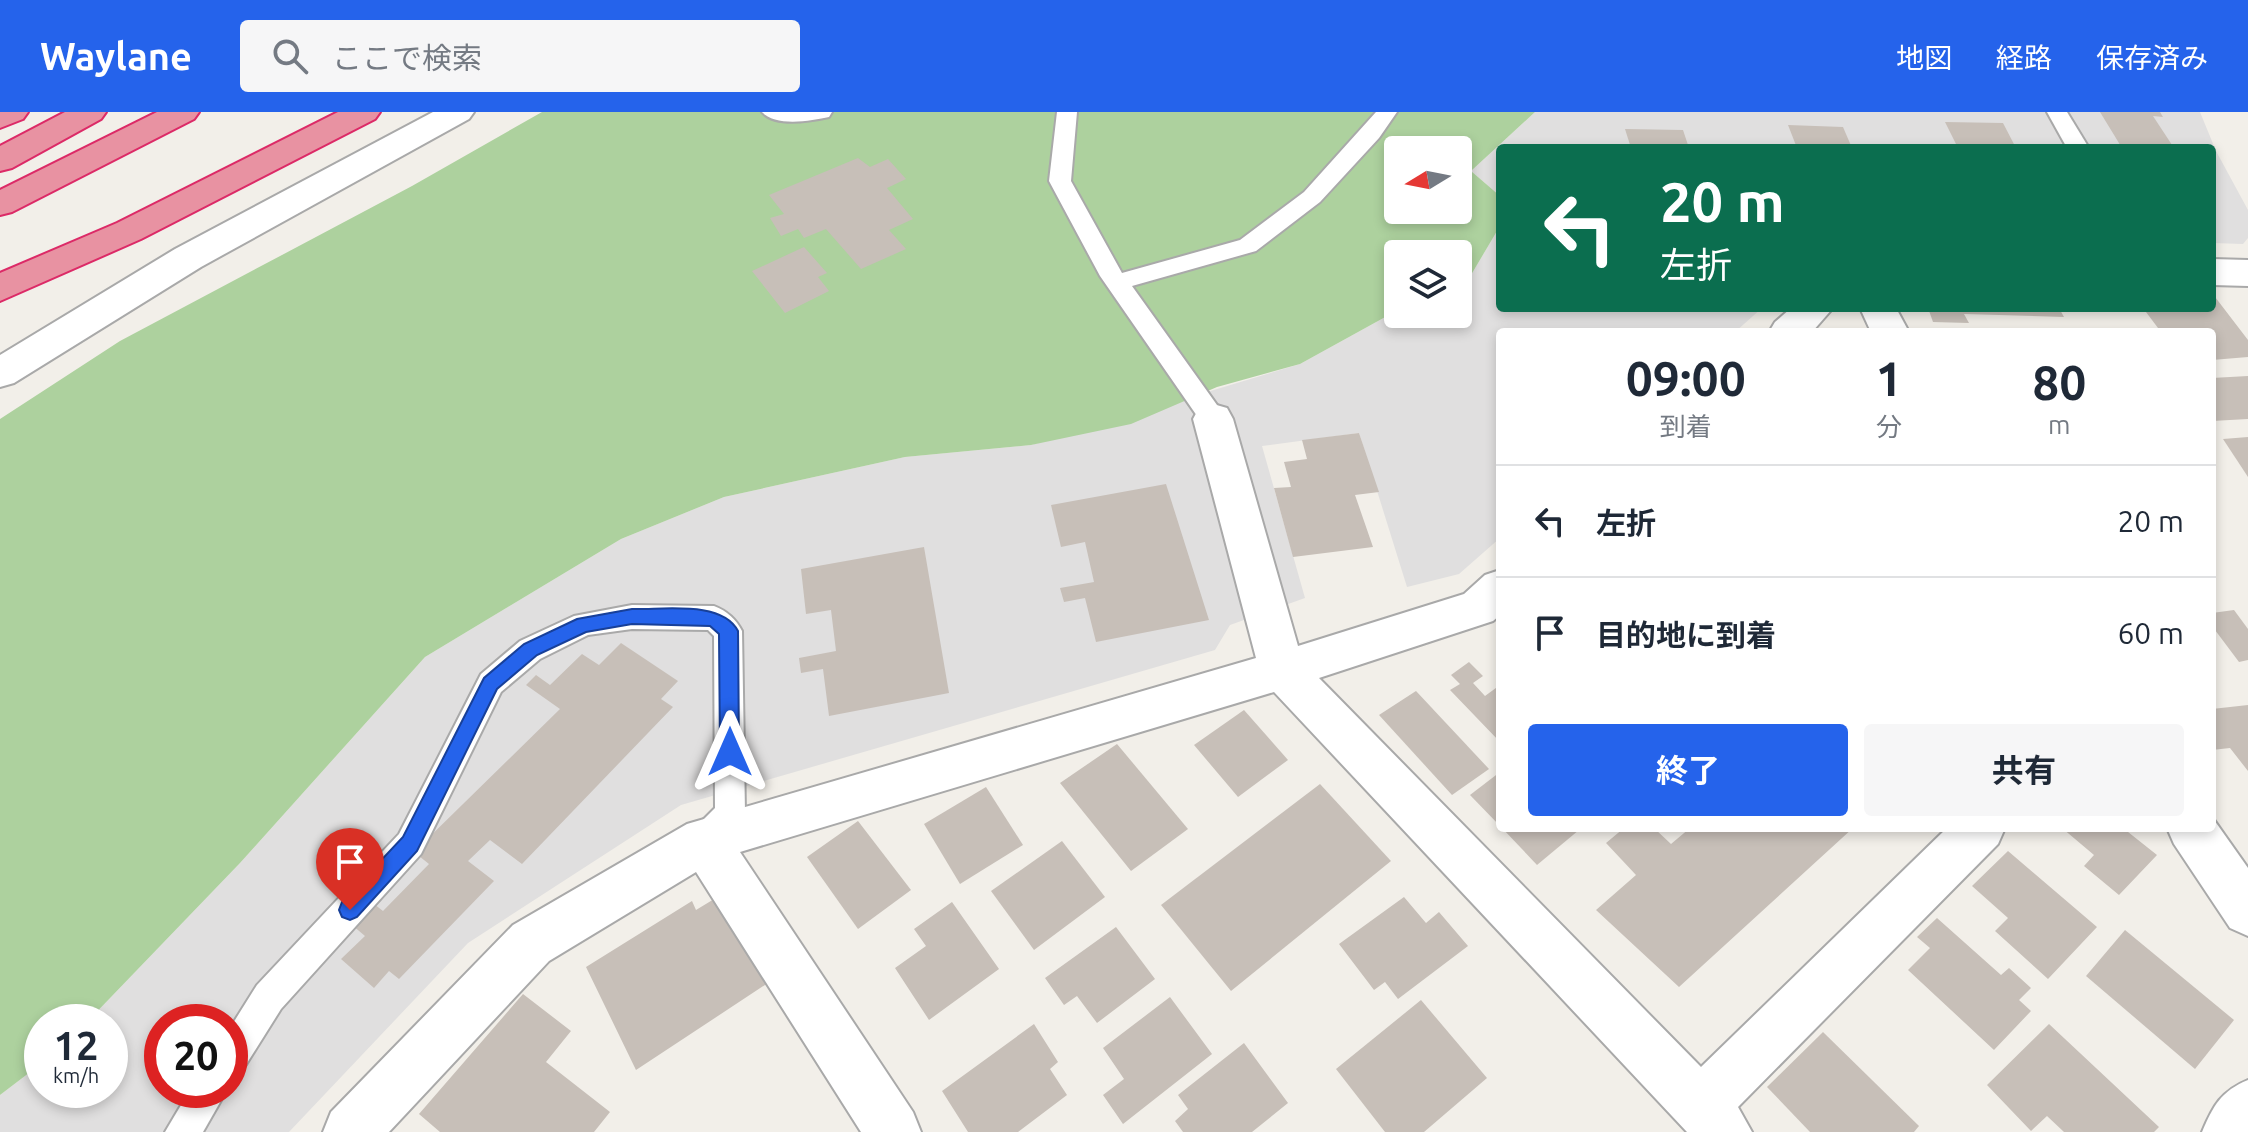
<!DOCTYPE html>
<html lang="ja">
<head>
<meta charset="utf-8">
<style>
  :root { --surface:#fff; --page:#f6f6f7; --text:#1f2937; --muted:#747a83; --line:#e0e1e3; --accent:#2563eb }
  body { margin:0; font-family:Ubuntu,"Noto Sans JP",sans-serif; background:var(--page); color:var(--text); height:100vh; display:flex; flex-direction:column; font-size:30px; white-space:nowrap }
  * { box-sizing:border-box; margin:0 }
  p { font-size:26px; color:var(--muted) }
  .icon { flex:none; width:44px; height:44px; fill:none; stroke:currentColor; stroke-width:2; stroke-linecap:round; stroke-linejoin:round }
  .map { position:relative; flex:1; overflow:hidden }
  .side { position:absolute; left:1496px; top:216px; width:720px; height:504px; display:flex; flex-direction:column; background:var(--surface); border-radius:8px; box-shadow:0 4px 12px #0003 }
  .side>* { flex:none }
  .hud { position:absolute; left:1496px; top:32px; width:720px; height:168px; border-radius:8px; box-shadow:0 4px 12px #0003; background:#0b6e4f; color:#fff; overflow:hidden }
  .needle { width:52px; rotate:260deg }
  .buttons { position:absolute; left:1384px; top:24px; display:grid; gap:16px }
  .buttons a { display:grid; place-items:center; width:88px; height:88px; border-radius:8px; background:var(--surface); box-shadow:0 4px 12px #0003; font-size:40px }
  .speed { position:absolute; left:24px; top:892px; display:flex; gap:16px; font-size:40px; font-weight:700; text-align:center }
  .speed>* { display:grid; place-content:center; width:104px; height:104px; border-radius:50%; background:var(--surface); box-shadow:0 4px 12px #0003; line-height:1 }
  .speed small { font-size:20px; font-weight:400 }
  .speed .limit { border:12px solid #d22; background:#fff; color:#111 }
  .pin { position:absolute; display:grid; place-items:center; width:68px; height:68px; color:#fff; margin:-82px -34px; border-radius:50% 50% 50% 0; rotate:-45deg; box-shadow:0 0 8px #0007 }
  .pin .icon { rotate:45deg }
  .me { position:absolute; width:88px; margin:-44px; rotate:0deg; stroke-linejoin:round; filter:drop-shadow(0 0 6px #0008) }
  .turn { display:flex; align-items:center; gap:28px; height:168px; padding:0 32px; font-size:36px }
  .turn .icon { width:104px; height:104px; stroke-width:2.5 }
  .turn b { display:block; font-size:56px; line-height:68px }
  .eta { display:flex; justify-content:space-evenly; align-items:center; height:136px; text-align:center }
  .eta b { font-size:48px; font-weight:700; line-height:56px }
  .cta { display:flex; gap:16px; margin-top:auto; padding:16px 32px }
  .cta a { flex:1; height:92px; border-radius:8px; background:var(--accent); color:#fff; font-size:32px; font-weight:700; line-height:92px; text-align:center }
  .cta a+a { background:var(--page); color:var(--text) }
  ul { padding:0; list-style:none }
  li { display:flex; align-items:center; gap:24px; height:112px; padding:0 32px; border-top:2px solid var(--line) }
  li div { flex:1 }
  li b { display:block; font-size:30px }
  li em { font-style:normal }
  header { display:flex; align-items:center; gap:48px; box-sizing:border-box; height:112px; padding:0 40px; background:var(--accent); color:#fff }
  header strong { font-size:38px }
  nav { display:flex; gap:44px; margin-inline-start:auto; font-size:28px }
  .search { width:560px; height:72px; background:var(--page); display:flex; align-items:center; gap:20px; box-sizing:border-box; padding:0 28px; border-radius:8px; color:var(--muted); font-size:30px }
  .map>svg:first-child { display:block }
  .residential { fill:#e0dfdf; fill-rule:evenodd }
  .forest { fill:#add19e; fill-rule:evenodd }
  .building { fill:#c7bfb8 }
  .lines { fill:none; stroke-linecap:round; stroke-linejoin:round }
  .lane-casing { stroke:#a9a9a9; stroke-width:4 }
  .street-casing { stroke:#a9a9a9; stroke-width:4 }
  .highway-casing { stroke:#dc2a67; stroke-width:4 }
  .lane { fill:#fff; fill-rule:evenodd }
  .street { fill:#fff; fill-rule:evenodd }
  .highway { fill:#e892a2; fill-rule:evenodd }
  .route { fill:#2563eb; stroke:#184099; stroke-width:2 }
</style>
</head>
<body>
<header>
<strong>Waylane</strong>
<div class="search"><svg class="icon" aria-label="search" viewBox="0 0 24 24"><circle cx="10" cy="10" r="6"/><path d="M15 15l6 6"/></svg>ここで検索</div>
<nav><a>地図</a><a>経路</a><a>保存済み</a></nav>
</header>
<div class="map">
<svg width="2248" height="1020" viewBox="0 0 2248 1020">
  <rect width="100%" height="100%" fill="#f2efe9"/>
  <!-- residential -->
  <g class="residential">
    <path d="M1535,0H2200L2216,39L2248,98V126L2243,132L2212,131V36H1500V84L1471,59Z"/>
    <path d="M1500,114V196H1762L1735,220H1500V426L1459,462L1407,475L1359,321L1262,334L1305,486L1230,513L1215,538L681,693L468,831L289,1020H0V983L42,951V978H110V910H87L240,751L425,545L621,427L724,385L905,345L1031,333L1300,252L1398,198V202H1458V170L1471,163ZM162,910H230V978H162Z"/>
  </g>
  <!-- forest -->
  <path class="forest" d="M542,0H1535L1471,59L1500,84V114L1471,163L1458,170V142H1398V198L1300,252L1217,275L1131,312L1031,333L905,345L724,385L621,427L425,545L240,751L87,910H42V951L0,983V307L120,229L412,74ZM1398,38H1458V98H1398Z"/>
  <!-- building -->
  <g class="building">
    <path d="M2100,0H2160L2163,5L2153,4L2174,36H2122Z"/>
    <path d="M1945,10L2003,11L2016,36H1958Z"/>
    <path d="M1788,13L1843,15L1852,36H1797Z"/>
    <path d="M1625,17L1683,18L1689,36H1631Z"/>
    <path d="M858,46L870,55L888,47L906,67L887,76L913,107L889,118L906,137L861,157L826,117L804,126L798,117L781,124L770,106L784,102L769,83Z"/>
    <path d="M804,135L827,161L818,165L829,179L785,201L752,159Z"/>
    <path d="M2212,181L2248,228V245L2212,248V220H2161L2143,196H2212Z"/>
    <path d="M1928,196H2059L2064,205L1964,202L1969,211L1933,210Z"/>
    <path d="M2248,264V307L2212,309V266Z"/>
    <path d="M1359,321L1379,380L1355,383L1373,435L1293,445L1274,376L1291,375L1284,350L1307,347L1302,328Z"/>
    <path d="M2248,325V365L2223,327Z"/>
    <path d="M1166,372L1209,508L1096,530L1085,486L1064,490L1060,476L1094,470L1085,430L1061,435L1051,393Z"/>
    <path d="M924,435L949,581L829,604L823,557L801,561L799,546L836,539L831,498L806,502L801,457Z"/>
    <path d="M2234,498L2248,517V548L2239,550L2212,514V501Z"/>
    <path d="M621,531L678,569L661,587L673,595L522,752L490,728L468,749L494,769L399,867L389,859L374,876L341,847L365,824L352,813L374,792L383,799L429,752L414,740L560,597L526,573L536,563L550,573L582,542L599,553Z"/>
    <path d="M1469,550L1483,564L1473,571L1485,584L1500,573V630L1450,578L1460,572L1451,563Z"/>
    <path d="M1416,579L1489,657L1452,683L1379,603Z"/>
    <path d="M2248,593V659L2230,636L2212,638V597Z"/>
    <path d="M1244,598L1288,648L1238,685L1194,633Z"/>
    <path d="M1117,632L1188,717L1131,759L1060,671Z"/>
    <path d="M1500,660V714L1470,683Z"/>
    <path d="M1320,672L1391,749L1231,879L1161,793Z"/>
    <path d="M986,675L1023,733L960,772L924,712Z"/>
    <path d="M858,709L911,778L858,817L807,745Z"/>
    <path d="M1502,716H1578L1579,718L1537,753Z"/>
    <path d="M1624,716H1654L1671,732L1690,716H1853L1679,875L1596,798L1636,763L1606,731Z"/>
    <path d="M2062,716H2123L2157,743L2119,783L2084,754L2094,743Z"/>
    <path d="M1062,729L1105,785L1034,838L991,779Z"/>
    <path d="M2008,739L2097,815L2048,867L1995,819L2008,806L1972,774Z"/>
    <path d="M724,781L774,867L636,958L586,855L692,789L696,798Z"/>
    <path d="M1404,785L1426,811L1439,800L1468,834L1398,887L1385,870L1374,878L1339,832Z"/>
    <path d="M952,790L999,857L929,908L895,856L926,834L914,817Z"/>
    <path d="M1937,806L2001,863L2009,856L2031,876L2019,888L2031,899L1994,938L1908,858L1930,836L1917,825Z"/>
    <path d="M1116,815L1155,867L1097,911L1077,884L1064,893L1045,866Z"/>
    <path d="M2125,818L2234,908L2195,957L2086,864Z"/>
    <path d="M523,882L571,919L546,950L610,1000L594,1020H440L419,1002Z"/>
    <path d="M1170,885L1212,942L1123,1012L1103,983L1124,967L1103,936Z"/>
    <path d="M1421,888L1487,966L1424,1020H1385L1336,957Z"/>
    <path d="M1034,912L1058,950L1050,957L1067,983L1018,1020H968L942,979Z"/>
    <path d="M2049,912L2159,1015L2154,1020H2064L2047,1004L2031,1019L1987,973Z"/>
    <path d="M1823,920L1919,1014L1914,1020H1810L1767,975Z"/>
    <path d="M1244,931L1288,991L1252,1020H1183L1175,1009L1188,997L1178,983Z"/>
  </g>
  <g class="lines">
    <!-- lane casing -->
    <g class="lane-casing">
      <g id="lane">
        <path d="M762,0H832L829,5C811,9 775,15 762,0Z"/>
        <path d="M1057,0H1077L1071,69L1122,161L1240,128L1304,80L1376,0H1397L1379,26L1320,90L1256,139L1132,174L1222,300L1226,307L1222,314L1213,317L1204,314L1100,164L1049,69Z"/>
        <path d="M2047,0H2067L2089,36H2067Z"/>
        <path d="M632,493L714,494C727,499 736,507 742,519L745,701C738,718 721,736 704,743L693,738L688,728L693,718L715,696L714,524L708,518L632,517L588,523L540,547L501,580L421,742L281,897L242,959L230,964V916L257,873L399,722L481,562L520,529L574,504Z"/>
        <path d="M190,978H227L203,1020H165Z"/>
      </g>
    </g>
    <!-- street casing -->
    <g class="street-casing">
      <g id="street">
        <path d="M433,0H474L469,7L201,155L14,271L0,275V243L175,137Z"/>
        <path d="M2212,147L2248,148V174L2212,173Z"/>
        <path d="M1791,196H1833L1812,220H1769L1775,210Z"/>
        <path d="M1860,196H1896L1909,220H1871Z"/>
        <path d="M1213,292L1227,296L1233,307L1298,534L1464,482L1485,463L1500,458V503L1493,509L1319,566L1701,955L1947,716H2005L1998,732L1738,995L1752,1020H1687L1274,580L740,740L913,1000L921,1020H861L696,760L549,849L389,1020H323L331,1000L513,813L687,712L1256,546L1193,307L1199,296Z"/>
        <path d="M2212,705L2248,756V824L2230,816L2174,732L2167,716H2212Z"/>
        <path d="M2248,968V1020H2202C2213,994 2221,979 2248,968Z"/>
      </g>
    </g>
    <!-- highway casing -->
    <g class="highway-casing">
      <g id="highway">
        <path d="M0,0H28L23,7L0,16Z"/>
        <path d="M65,0H106L101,7L12,56L0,59V34Z"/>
        <path d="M157,0H199L194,7L12,100L0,103V78Z"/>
        <path d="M338,0H380L375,7L141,127L0,189V161L117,111Z"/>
      </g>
    </g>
    <!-- lane -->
    <use href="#lane" class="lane"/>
    <!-- street -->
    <use href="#street" class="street"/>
    <!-- highway -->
    <use href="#highway" class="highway"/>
  </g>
  <!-- route -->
  <path class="route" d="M632,497C663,498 722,488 738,519L739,640L736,646L730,649L723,646L720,640L719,522L710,514L632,512L586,520L537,543L497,577L417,739L357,805L350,808L342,805L339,798L342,790L403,725L484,566L524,532L577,507Z"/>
</svg>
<div class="buttons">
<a><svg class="needle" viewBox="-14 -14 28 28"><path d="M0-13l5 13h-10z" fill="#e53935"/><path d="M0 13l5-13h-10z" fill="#747a83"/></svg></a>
<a><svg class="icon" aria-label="layers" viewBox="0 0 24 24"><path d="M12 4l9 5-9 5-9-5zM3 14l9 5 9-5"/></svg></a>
</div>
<div class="speed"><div>12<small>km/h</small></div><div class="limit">20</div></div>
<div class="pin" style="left:350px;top:798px;background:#d93025"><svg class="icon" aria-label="arrive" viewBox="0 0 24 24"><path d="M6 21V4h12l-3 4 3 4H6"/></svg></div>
<svg class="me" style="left:730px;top:640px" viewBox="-20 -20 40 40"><path d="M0-17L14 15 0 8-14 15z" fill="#2563eb" stroke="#fff" stroke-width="4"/></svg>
<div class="hud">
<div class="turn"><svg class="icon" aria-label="left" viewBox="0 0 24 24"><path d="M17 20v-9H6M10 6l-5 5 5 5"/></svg><div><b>20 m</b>左折</div></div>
</div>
<section class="side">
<div class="eta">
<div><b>09:00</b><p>到着</p></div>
<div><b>1</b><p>分</p></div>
<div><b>80</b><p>m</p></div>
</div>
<ul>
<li><svg class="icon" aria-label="left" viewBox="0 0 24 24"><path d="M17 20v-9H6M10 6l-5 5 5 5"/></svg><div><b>左折</b></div><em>20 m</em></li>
<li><svg class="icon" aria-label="arrive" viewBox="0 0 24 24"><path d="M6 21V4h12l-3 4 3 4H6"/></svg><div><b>目的地に到着</b></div><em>60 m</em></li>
</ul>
<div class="cta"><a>終了</a><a>共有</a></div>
</section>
</div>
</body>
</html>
